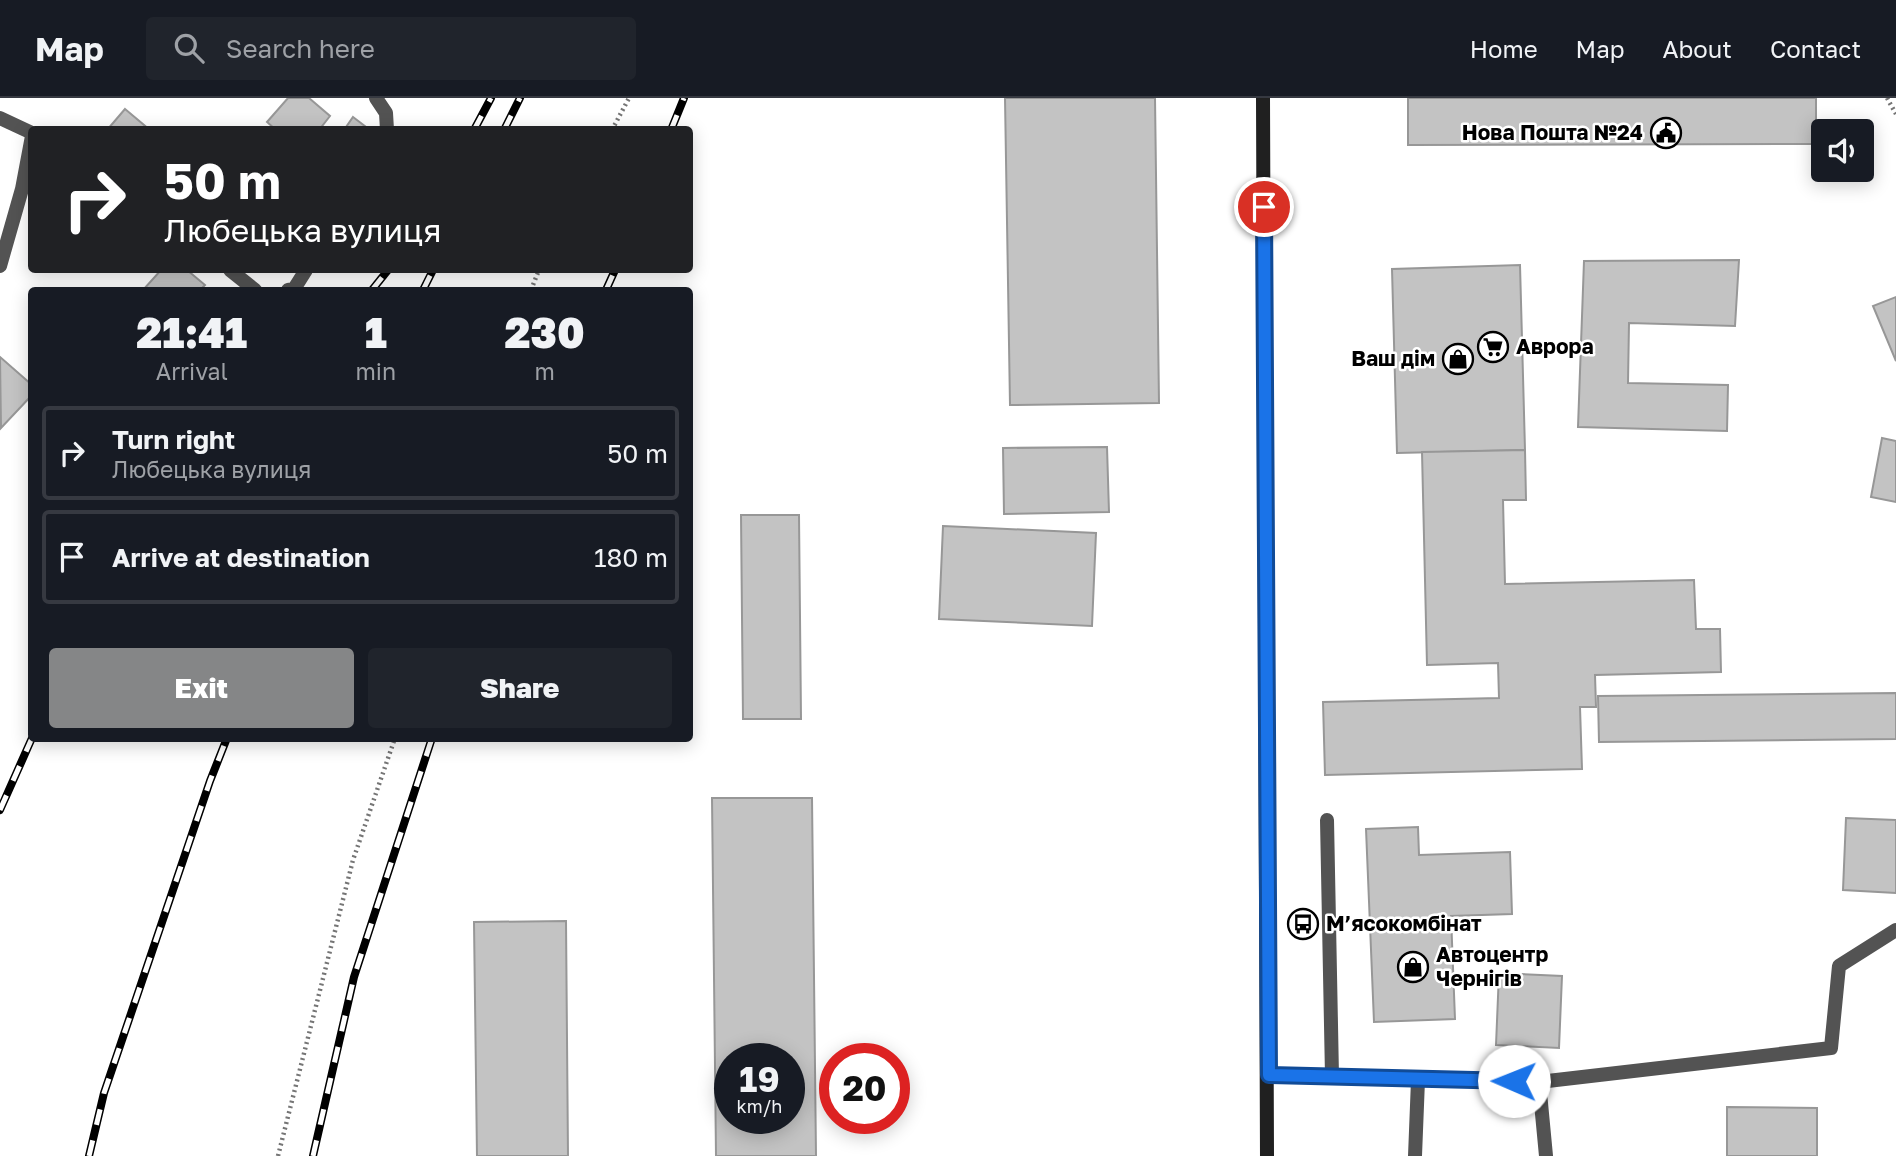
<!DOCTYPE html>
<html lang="en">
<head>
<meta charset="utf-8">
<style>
  :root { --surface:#171b24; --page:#20242c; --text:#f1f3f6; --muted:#9ea1a6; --line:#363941; --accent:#858687 }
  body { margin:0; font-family:"Golos Text",sans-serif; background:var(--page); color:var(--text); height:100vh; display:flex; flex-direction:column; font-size:26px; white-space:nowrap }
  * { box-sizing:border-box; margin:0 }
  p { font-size:23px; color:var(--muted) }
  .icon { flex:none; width:38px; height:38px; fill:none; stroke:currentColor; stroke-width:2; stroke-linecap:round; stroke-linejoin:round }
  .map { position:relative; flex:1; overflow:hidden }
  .sheet { position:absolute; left:28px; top:189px; width:665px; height:455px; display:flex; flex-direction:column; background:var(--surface); border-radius:7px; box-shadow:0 4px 18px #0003 }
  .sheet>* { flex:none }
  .hud { position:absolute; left:28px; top:28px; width:665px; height:147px; border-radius:7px; box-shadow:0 4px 18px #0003; background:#202124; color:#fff; overflow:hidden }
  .tools { position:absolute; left:1811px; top:21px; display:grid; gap:14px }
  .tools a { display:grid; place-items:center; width:63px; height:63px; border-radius:7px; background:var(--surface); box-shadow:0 4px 18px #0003; font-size:35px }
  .speed { position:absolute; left:714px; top:945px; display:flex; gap:14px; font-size:35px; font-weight:700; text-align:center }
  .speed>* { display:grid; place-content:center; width:91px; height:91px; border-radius:50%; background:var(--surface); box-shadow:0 4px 18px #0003; line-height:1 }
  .speed small { font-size:18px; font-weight:400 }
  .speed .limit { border:10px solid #d22; background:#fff; color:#111 }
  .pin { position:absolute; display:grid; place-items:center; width:60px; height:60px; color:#fff; margin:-30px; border:4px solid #fff; border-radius:50%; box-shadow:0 2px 7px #0007 }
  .me { position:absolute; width:77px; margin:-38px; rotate:271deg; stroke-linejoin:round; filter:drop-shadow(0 0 5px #0008) }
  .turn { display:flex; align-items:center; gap:24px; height:147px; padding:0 21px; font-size:32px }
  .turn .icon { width:91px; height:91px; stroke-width:2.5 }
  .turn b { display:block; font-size:49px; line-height:60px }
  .eta { display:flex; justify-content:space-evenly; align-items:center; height:119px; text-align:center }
  .eta b { font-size:42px; font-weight:800; line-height:49px }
  .button { display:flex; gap:14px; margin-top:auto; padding:14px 21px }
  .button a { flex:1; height:80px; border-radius:7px; background:var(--accent); color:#fff; font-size:28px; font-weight:800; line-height:80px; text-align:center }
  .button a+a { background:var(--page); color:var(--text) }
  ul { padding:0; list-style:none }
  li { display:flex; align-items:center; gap:21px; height:94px; margin:0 14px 10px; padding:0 7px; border:4px solid var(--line); border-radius:7px }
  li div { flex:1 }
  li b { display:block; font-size:26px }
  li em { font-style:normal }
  header { display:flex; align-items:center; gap:42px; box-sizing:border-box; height:98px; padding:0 35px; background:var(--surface); border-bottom:2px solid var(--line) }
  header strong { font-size:33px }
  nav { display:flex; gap:38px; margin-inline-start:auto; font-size:24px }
  .search { width:490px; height:63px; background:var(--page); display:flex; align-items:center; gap:18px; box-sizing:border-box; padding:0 24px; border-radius:7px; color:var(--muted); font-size:26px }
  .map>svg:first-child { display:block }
  .building { fill:#c3c3c3; stroke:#979797; stroke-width:2; fill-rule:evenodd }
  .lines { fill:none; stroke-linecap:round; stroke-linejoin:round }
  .path { stroke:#757575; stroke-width:4.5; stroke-dasharray:2 3.5; stroke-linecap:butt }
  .lane { stroke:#535353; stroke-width:14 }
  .street { stroke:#535353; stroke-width:14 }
  .secondary { stroke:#202020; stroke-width:14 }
  .rail-casing { stroke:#000; stroke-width:8 }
  .rail { stroke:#fff; stroke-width:5; stroke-dasharray:16; stroke-linecap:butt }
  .route-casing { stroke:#114b97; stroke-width:18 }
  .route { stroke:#1a73e8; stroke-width:12 }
  .labels { text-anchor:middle; stroke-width:5; stroke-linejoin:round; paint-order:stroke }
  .poi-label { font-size:21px; font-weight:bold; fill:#000; stroke:#fff; text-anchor:start }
</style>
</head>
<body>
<header>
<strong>Map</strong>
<div class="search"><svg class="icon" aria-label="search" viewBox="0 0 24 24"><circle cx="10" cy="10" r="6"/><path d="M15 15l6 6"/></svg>Search here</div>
<nav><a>Home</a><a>Map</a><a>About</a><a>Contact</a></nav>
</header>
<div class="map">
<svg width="1896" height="1058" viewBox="0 0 1896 1058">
  <rect width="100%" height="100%" fill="#fff"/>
  <!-- building -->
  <g class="building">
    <path d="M288,0H309L330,18L319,32H276L267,24Z"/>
    <path d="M1005,0H1155L1159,305L1010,307Z"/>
    <path d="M1408,0H1816V46L1408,47Z"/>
    <path d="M125,11L150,32H107Z"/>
    <path d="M353,19L370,32H344Z"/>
    <path d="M1739,162L1735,228L1629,225L1628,285L1728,287L1727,333L1578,329L1584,163Z"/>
    <path d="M1520,167L1525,352L1397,355L1392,171Z"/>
    <path d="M161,172H187L205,187L200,192H143Z"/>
    <path d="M1896,199V263L1873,208Z"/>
    <path d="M0,259L32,287V297L1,330Z"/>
    <path d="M1882,340L1896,343V404L1871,399Z"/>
    <path d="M1107,349L1109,414L1004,416L1003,350Z"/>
    <path d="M1525,352L1526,402H1503L1505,486L1694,482L1696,531H1720L1721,574L1595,577L1596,609H1580L1582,671L1325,677L1323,604L1499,600L1498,565L1427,567L1422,354Z"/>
    <path d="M741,417H799L801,621H743Z"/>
    <path d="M943,428L1096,435L1092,528L939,521Z"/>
    <path d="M1896,595V641L1599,644L1598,598Z"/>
    <path d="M712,700H812L816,1058H716ZM730,961H789V1020H730Z"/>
    <path d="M1846,720L1896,722V795L1843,792Z"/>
    <path d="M1418,729L1419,757L1510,754L1512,816L1451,818L1455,921L1374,924L1366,731Z"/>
    <path d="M566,823L568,1058H477L474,824Z"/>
    <path d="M1499,875L1562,878L1559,950L1496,947Z"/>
    <path d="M1727,1009L1817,1010V1058H1727Z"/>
  </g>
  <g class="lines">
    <!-- path -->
    <g class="path">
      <path d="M1887,0L1896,16"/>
      <path d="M612,32L629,0"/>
      <path d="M531,192L539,172"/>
      <path d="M278,1058L353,762L395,640"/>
    </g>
    <!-- lane -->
    <g class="lane">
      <path d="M1327,722L1332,978"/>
      <path d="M1269,977L1539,984L1831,950L1839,868L1896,832"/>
      <path d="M1539,984L1546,1058"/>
      <path d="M1415,1058L1418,982"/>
    </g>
    <!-- street -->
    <g class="street">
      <path d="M376,0L386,15L387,32"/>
      <path d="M0,20L32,35"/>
      <path d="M0,168L22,91L32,38"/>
      <path d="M230,172L255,192"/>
      <path d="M288,192L294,191L306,172"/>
    </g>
    <!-- secondary -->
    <path class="secondary" d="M1263,0L1267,1058"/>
    <!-- rail casing -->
    <g class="rail-casing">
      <g id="rail">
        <path d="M474,32L491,0"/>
        <path d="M504,32L520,0"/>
        <path d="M671,32L684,0"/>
        <path d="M372,192L388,172"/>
        <path d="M423,192L433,172"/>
        <path d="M606,192L615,172"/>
        <path d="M0,712L32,640"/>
        <path d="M89,1058L104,995L210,683L227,640"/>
        <path d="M313,1058L354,879L432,640"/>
      </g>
    </g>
    <!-- rail -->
    <use href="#rail" class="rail"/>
  </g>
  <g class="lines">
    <!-- route casing -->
    <g class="route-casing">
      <path id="route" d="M1264,109L1269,977L1514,983"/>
    </g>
    <!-- route -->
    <use href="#route" class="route"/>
  </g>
  <!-- icons -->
  <defs>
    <g id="civic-ring" transform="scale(1.575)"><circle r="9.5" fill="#fff" stroke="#000" stroke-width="1.5"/><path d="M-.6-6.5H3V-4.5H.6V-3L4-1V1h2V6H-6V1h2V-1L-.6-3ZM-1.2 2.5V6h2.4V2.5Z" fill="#000"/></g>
    <g id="supermarket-ring" transform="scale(1.575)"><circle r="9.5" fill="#fff" stroke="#000" stroke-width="1.5"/><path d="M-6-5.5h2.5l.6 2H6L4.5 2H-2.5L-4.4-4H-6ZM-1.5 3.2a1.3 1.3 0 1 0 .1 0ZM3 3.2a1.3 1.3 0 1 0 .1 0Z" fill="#000"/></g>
    <g id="shop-ring" transform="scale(1.575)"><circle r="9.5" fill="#fff" stroke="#000" stroke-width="1.5"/><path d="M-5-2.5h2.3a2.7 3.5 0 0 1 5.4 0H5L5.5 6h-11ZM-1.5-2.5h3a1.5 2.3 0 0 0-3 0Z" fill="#000"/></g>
    <g id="bus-ring" transform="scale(1.575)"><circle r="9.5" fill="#fff" stroke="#000" stroke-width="1.5"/><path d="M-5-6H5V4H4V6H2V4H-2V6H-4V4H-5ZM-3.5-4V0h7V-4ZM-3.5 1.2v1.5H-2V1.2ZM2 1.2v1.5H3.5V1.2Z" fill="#000"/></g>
  </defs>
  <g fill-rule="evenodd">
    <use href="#civic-ring" x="1666" y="35"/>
    <use href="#supermarket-ring" x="1493" y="249"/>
    <use href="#shop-ring" x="1458" y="261"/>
    <use href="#bus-ring" x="1303" y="826"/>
    <use href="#shop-ring" x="1413" y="869"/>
  </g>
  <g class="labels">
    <!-- poi labels -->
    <g class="poi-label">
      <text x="1643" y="42" text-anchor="end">Нова Пошта №24</text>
      <text x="1516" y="256">Аврора</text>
      <text x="1435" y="268" text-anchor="end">Ваш дім</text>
      <text x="1326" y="833">М’ясокомбінат</text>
      <text x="1436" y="864">Автоцентр<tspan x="1436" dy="24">Чернігів</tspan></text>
    </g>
  </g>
</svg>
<div class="tools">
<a><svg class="icon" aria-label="sound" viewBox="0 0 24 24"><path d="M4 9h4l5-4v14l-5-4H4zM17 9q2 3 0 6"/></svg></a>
</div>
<div class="speed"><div>19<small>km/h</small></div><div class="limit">20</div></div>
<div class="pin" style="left:1264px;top:109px;background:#d93025"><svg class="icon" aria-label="arrive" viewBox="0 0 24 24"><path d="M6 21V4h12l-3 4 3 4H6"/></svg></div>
<svg class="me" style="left:1514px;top:983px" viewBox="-20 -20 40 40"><circle r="19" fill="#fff"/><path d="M0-13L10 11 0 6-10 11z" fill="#1a73e8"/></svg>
<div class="hud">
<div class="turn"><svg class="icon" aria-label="right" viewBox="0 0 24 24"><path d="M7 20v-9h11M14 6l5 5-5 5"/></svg><div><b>50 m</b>Любецька вулиця</div></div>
</div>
<section class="sheet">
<div class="eta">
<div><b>21:41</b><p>Arrival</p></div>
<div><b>1</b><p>min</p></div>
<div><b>230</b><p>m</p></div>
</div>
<ul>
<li><svg class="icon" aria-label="right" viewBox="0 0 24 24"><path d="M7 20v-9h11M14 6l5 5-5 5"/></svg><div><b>Turn right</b><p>Любецька вулиця</p></div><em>50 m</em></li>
<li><svg class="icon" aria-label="arrive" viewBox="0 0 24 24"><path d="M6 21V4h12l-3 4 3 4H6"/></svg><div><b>Arrive at destination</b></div><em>180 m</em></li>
</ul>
<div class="button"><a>Exit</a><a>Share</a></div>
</section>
</div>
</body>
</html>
